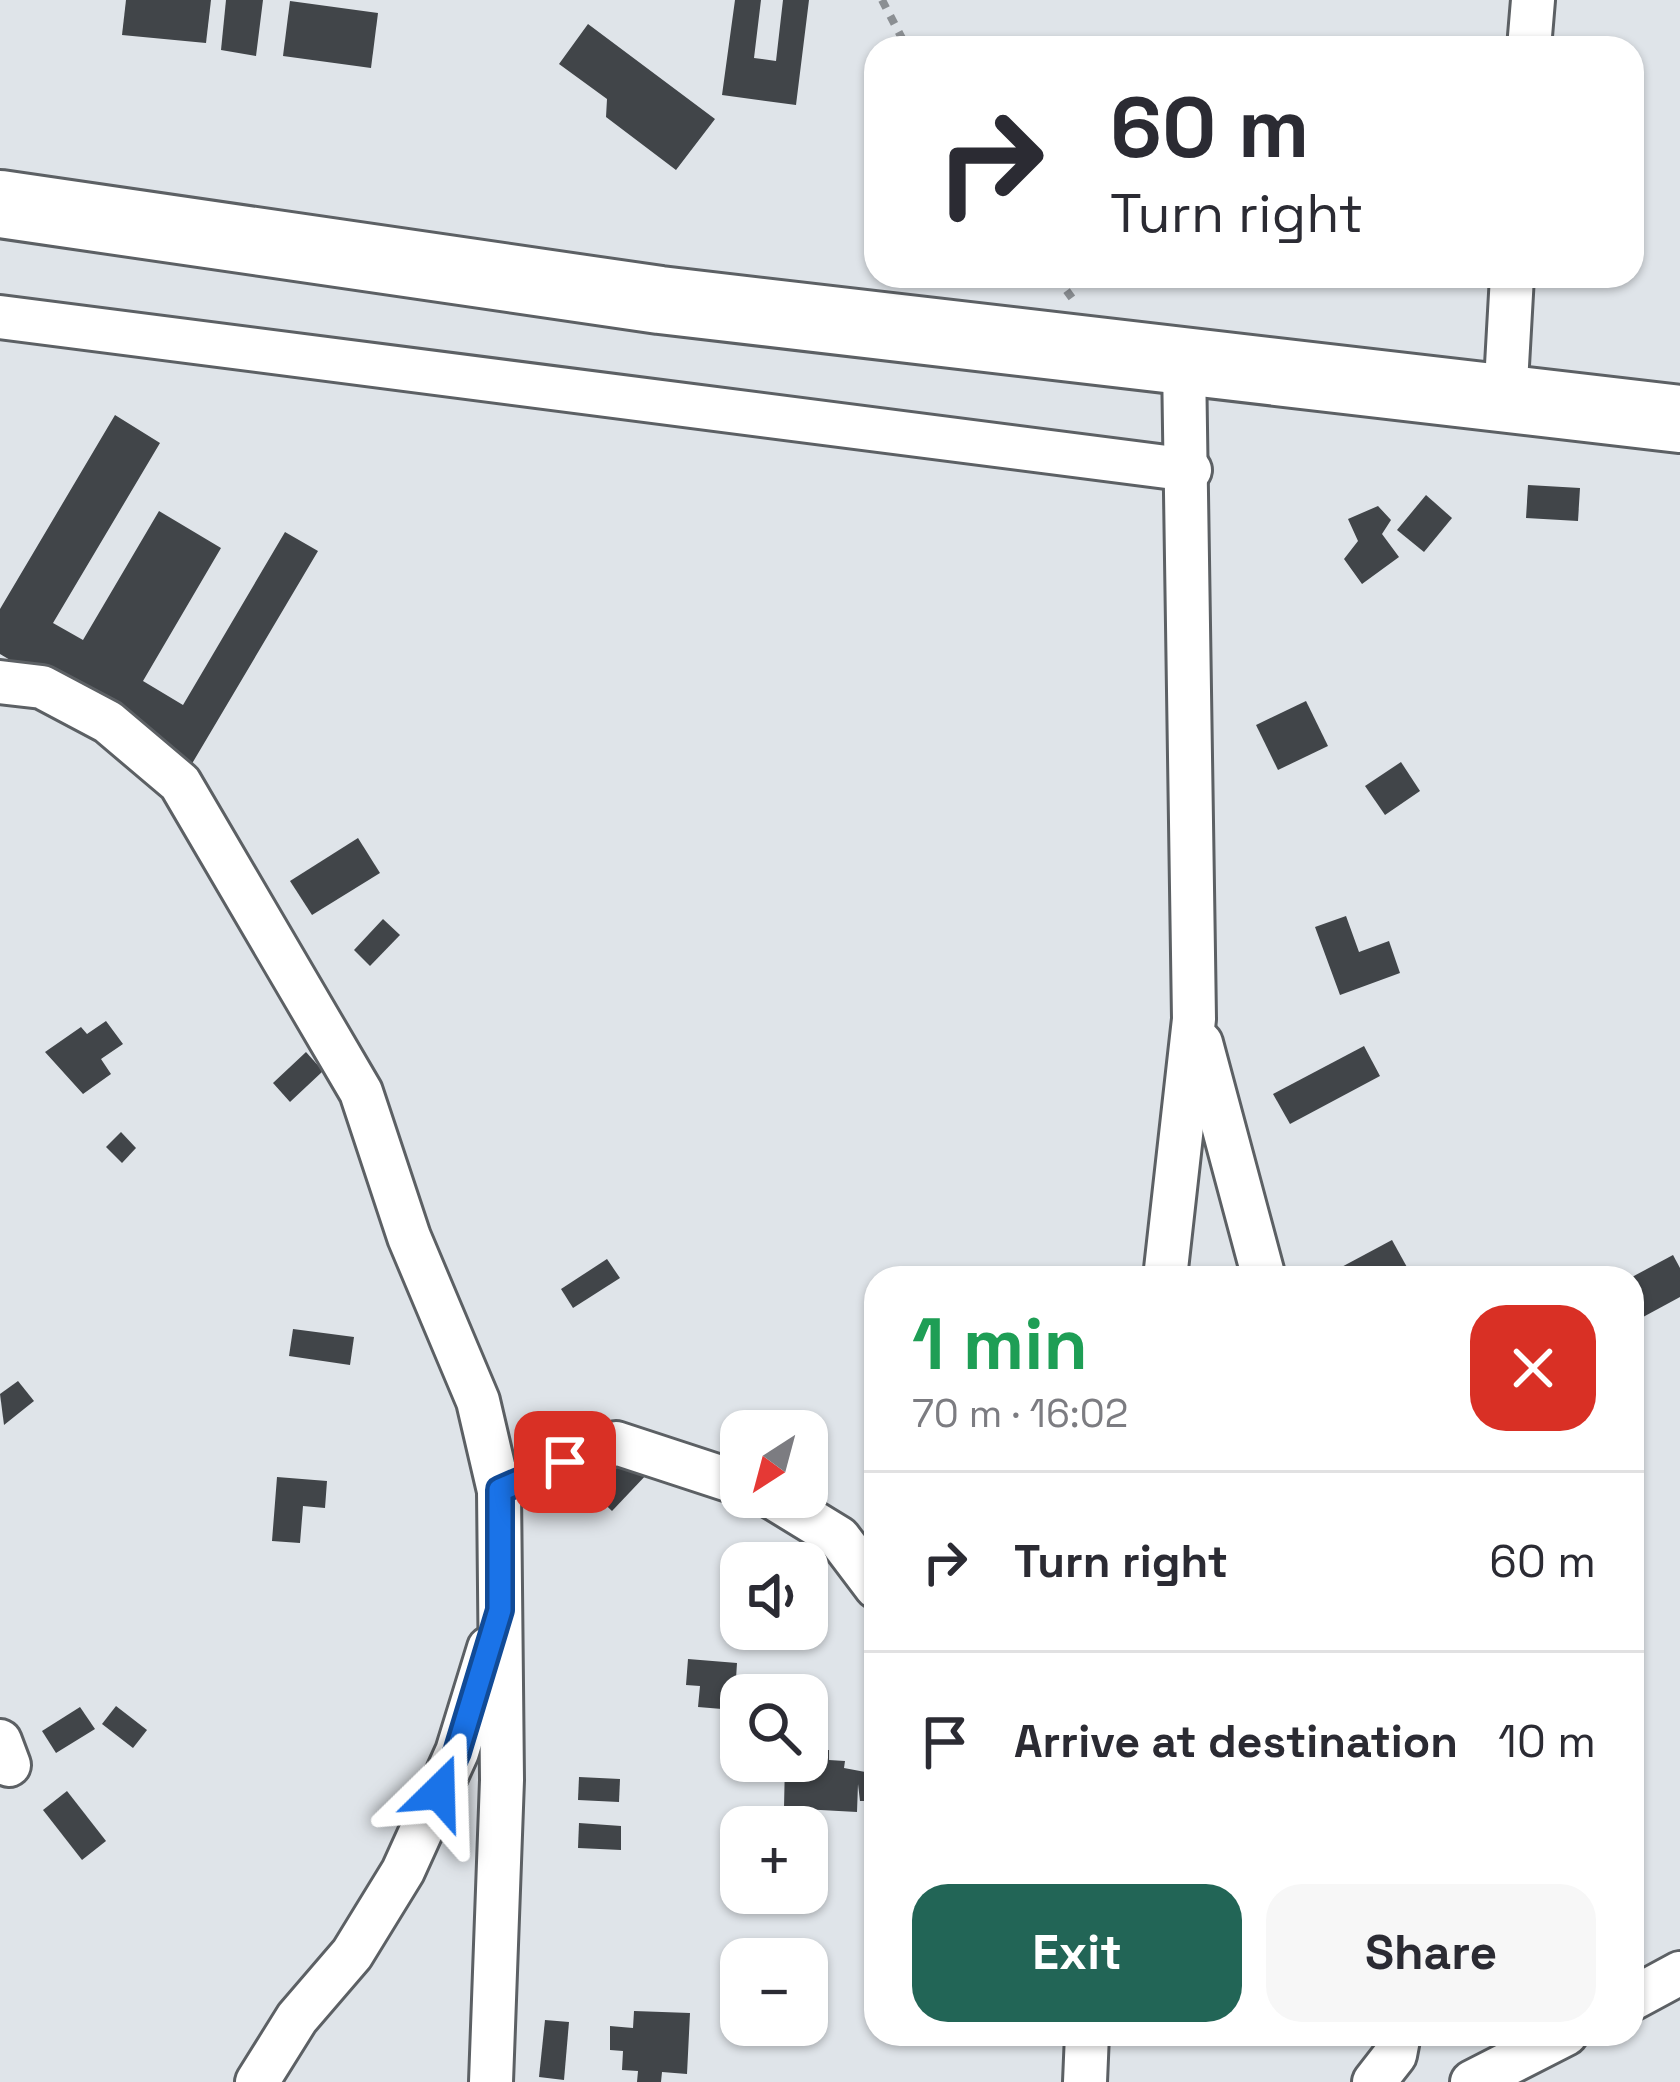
<!DOCTYPE html>
<html lang="en">
<head>
<meta charset="utf-8">
<style>
  :root { --surface:#fff; --page:#f7f7f7; --text:#2b2b33; --muted:#7c7c81; --line:#e1e1e2; --accent:#226556 }
  body { margin:0; font-family:"Space Grotesk",sans-serif; background:var(--page); color:var(--text); height:100vh; display:flex; flex-direction:column; font-size:45px; white-space:nowrap }
  * { box-sizing:border-box; margin:0 }
  p { font-size:39px; color:var(--muted) }
  .icon { flex:none; width:66px; height:66px; fill:none; stroke:currentColor; stroke-width:2; stroke-linecap:round; stroke-linejoin:round }
  .map { position:relative; flex:1; overflow:hidden }
  .panel { position:absolute; left:864px; top:1266px; width:780px; height:780px; display:flex; flex-direction:column; background:var(--surface); border-radius:36px; box-shadow:0 3px 9px #0004 }
  .panel>* { flex:none }
  .top-card { position:absolute; left:864px; top:36px; width:780px; height:252px; border-radius:36px; box-shadow:0 3px 9px #0004; background:#fff; color:var(--text); overflow:hidden }
  .needle { width:78px; rotate:216deg }
  .fabs { position:absolute; left:720px; top:1410px; display:grid; gap:24px }
  .fabs a { display:grid; place-items:center; width:108px; height:108px; border-radius:24px; background:var(--surface); box-shadow:0 3px 9px #0004; font-size:60px }
  .pin { position:absolute; display:grid; place-items:center; width:102px; height:102px; color:#fff; margin:-51px; border-radius:24px; box-shadow:0 6px 18px #0006 }
  .me { position:absolute; width:132px; margin:-66px; rotate:22deg; stroke-linejoin:round; filter:drop-shadow(0 0 9px #0008) }
  .turn { display:flex; align-items:center; gap:42px; height:252px; padding:0 48px; font-size:54px }
  .turn .icon { width:156px; height:156px; stroke-width:2.5 }
  .turn b { display:block; font-size:84px; line-height:102px }
  .round { display:grid; place-items:center; flex:none; width:126px; height:126px; border-radius:36px; background:var(--page) }
  .overview { display:flex; align-items:center; justify-content:space-between; height:204px; padding:0 48px }
  h1 { font-size:72px; font-weight:800; line-height:90px; color:#1e9e55 }
  .button { display:flex; gap:24px; margin-top:auto; padding:24px 48px }
  .button a { flex:1; height:138px; border-radius:36px; background:var(--accent); color:#fff; font-size:48px; font-weight:800; line-height:138px; text-align:center }
  .button a+a { background:var(--page); color:var(--text) }
  ul { padding:0; list-style:none }
  li { display:flex; align-items:center; gap:36px; height:180px; padding:0 48px; border-top:3px solid var(--line) }
  li div { flex:1 }
  li b { display:block; font-size:45px }
  li em { font-style:normal }
  .map>svg:first-child { display:block }
  .building { fill:#414549 }
  .lines { fill:none; stroke-linecap:round; stroke-linejoin:round }
  .minor-casing { stroke:#5c6064; stroke-width:48 }
  .trunk-casing { stroke:#5c6064; stroke-width:72 }
  .path { stroke:#8b8f93; stroke-width:8; stroke-dasharray:9 9; stroke-linecap:butt }
  .minor { stroke:#fff; stroke-width:42 }
  .trunk { stroke:#fff; stroke-width:66 }
  .route-casing { stroke:#114b97; stroke-width:30 }
  .route { stroke:#1a73e8; stroke-width:21 }
</style>
</head>
<body>
<div class="map">
<svg width="1680" height="2082" viewBox="0 0 1680 2082">
  <rect width="100%" height="100%" fill="#dfe4e9"/>
  <!-- building -->
  <g class="building">
    <path d="M126,0H211L206,43L122,35Z"/>
    <path d="M226,0H263L256,56L221,50Z"/>
    <path d="M735,0H761L754,58L776,61L783,0H809L796,105L722,95Z"/>
    <path d="M290,1L378,13L371,68L283,56Z"/>
    <path d="M588,24L715,119L676,170L606,117L607,99L559,64Z"/>
    <path d="M115,415L160,443L53,623L83,640L159,511L221,548L143,681L183,705L285,532L318,551L190,767L0,654V609Z"/>
    <path d="M1528,485L1580,488L1578,521L1526,518Z"/>
    <path d="M1426,495L1452,518L1424,552L1397,530Z"/>
    <path d="M1378,506L1391,520L1382,534L1399,557L1362,584L1344,559L1358,541L1348,519Z"/>
    <path d="M1306,701L1328,746L1278,770L1256,725Z"/>
    <path d="M1401,762L1420,791L1385,815L1365,786Z"/>
    <path d="M358,838L380,873L312,915L290,881Z"/>
    <path d="M1346,916L1359,952L1389,941L1400,973L1340,995L1315,927Z"/>
    <path d="M383,919L400,935L370,966L354,950Z"/>
    <path d="M106,1021L123,1044L101,1059L111,1074L83,1094L45,1052L81,1027L87,1034Z"/>
    <path d="M1364,1046L1380,1076L1290,1124L1273,1094Z"/>
    <path d="M306,1052L323,1071L290,1102L273,1083Z"/>
    <path d="M121,1132L136,1148L122,1163L106,1147Z"/>
    <path d="M1392,1240L1408,1269L1391,1278H1321Z"/>
    <path d="M1673,1255L1680,1268V1297L1632,1323V1277Z"/>
    <path d="M607,1259L620,1278L573,1308L561,1289Z"/>
    <path d="M293,1329L354,1337L350,1365L289,1356Z"/>
    <path d="M18,1381L34,1401L4,1425L0,1394Z"/>
    <path d="M630,1454L649,1472L612,1511L593,1493Z"/>
    <path d="M277,1477L327,1481L325,1508L303,1506L300,1543L272,1541Z"/>
    <path d="M688,1659L737,1663L734,1710L698,1707L700,1686L686,1685Z"/>
    <path d="M116,1706L147,1730L133,1748L102,1724Z"/>
    <path d="M80,1707L95,1729L56,1753L42,1731Z"/>
    <path d="M807,1750H829V1760L845,1761L844,1768L876,1774L870,1801H860L858,1784L857,1812L784,1808L785,1761H807Z"/>
    <path d="M579,1777L620,1779L619,1802L578,1800Z"/>
    <path d="M67,1791L106,1841L82,1860L43,1810Z"/>
    <path d="M579,1823L621,1826V1850L578,1848Z"/>
    <path d="M634,2011L690,2013L687,2074L662,2072L661,2082H637L638,2071L622,2070L623,2051L610,2050V2026L633,2028Z"/>
    <path d="M545,2020L569,2022L564,2080L539,2077Z"/>
  </g>
  <g class="lines">
    <!-- minor casing -->
    <g class="minor-casing">
      <g id="minor">
        <path d="M1529,48L1533,0"/>
        <path d="M0,317L1190,470"/>
        <path d="M1505,401L1512,276"/>
        <path d="M0,682L42,687L108,722L180,783L361,1092L409,1237L478,1401L499,1491L502,1780L491,2082"/>
        <path d="M1201,1043L1264,1278"/>
        <path d="M1165,1278L1194,1019L1184,362"/>
        <path d="M499,1491L616,1443L741,1484"/>
        <path d="M772,1497L839,1538L876,1587"/>
        <path d="M0,1741L9,1765"/>
        <path d="M1632,1999L1680,1973"/>
        <path d="M257,2082L297,2018L352,1954L403,1871L457,1752L489,1648"/>
        <path d="M1085,2082L1087,2034"/>
        <path d="M1374,2082L1395,2055L1399,2034"/>
        <path d="M1472,2082L1566,2034"/>
      </g>
    </g>
    <!-- trunk casing -->
    <g class="trunk-casing">
      <path id="trunk" d="M0,204L660,300L1680,419"/>
    </g>
    <!-- path -->
    <g class="path">
      <path d="M882,0L907,48"/>
      <path d="M1056,276L1072,298"/>
    </g>
    <!-- minor -->
    <use href="#minor" class="minor"/>
    <!-- trunk -->
    <use href="#trunk" class="trunk"/>
  </g>
  <g class="lines">
    <!-- route casing -->
    <g class="route-casing">
      <path id="route" d="M439,1792L457,1752L500,1610V1490L565,1462"/>
    </g>
    <!-- route -->
    <use href="#route" class="route"/>
  </g>
</svg>
<div class="fabs">
<a><svg class="needle" viewBox="-14 -14 28 28"><path d="M0-13l5 13h-10z" fill="#e53935"/><path d="M0 13l5-13h-10z" fill="#7c7c81"/></svg></a>
<a><svg class="icon" aria-label="sound" viewBox="0 0 24 24"><path d="M4 9h4l5-4v14l-5-4H4zM17 9q2 3 0 6"/></svg></a>
<a><svg class="icon" aria-label="search" viewBox="0 0 24 24"><circle cx="10" cy="10" r="6"/><path d="M15 15l6 6"/></svg></a>
<a>+</a>
<a>−</a>
</div>
<div class="pin" style="left:565px;top:1462px;background:#d93025"><svg class="icon" aria-label="arrive" viewBox="0 0 24 24"><path d="M6 21V4h12l-3 4 3 4H6"/></svg></div>
<svg class="me" style="left:439px;top:1792px" viewBox="-20 -20 40 40"><path d="M0-17L14 15 0 8-14 15z" fill="#1a73e8" stroke="#fff" stroke-width="4"/></svg>
<div class="top-card">
<div class="turn"><svg class="icon" aria-label="right" viewBox="0 0 24 24"><path d="M7 20v-9h11M14 6l5 5-5 5"/></svg><div><b>60 m</b>Turn right</div></div>
</div>
<section class="panel">
<div class="overview"><div><h1>1 min</h1><p>70 m · 16:02</p></div><a class="round" style="background:#d93025;color:#fff"><svg class="icon" aria-label="close" viewBox="0 0 24 24"><path d="M6 6l12 12M18 6L6 18"/></svg></a></div>
<ul>
<li><svg class="icon" aria-label="right" viewBox="0 0 24 24"><path d="M7 20v-9h11M14 6l5 5-5 5"/></svg><div><b>Turn right</b></div><em>60 m</em></li>
<li><svg class="icon" aria-label="arrive" viewBox="0 0 24 24"><path d="M6 21V4h12l-3 4 3 4H6"/></svg><div><b>Arrive at destination</b></div><em>10 m</em></li>
</ul>
<div class="button"><a>Exit</a><a>Share</a></div>
</section>
</div>
</body>
</html>
